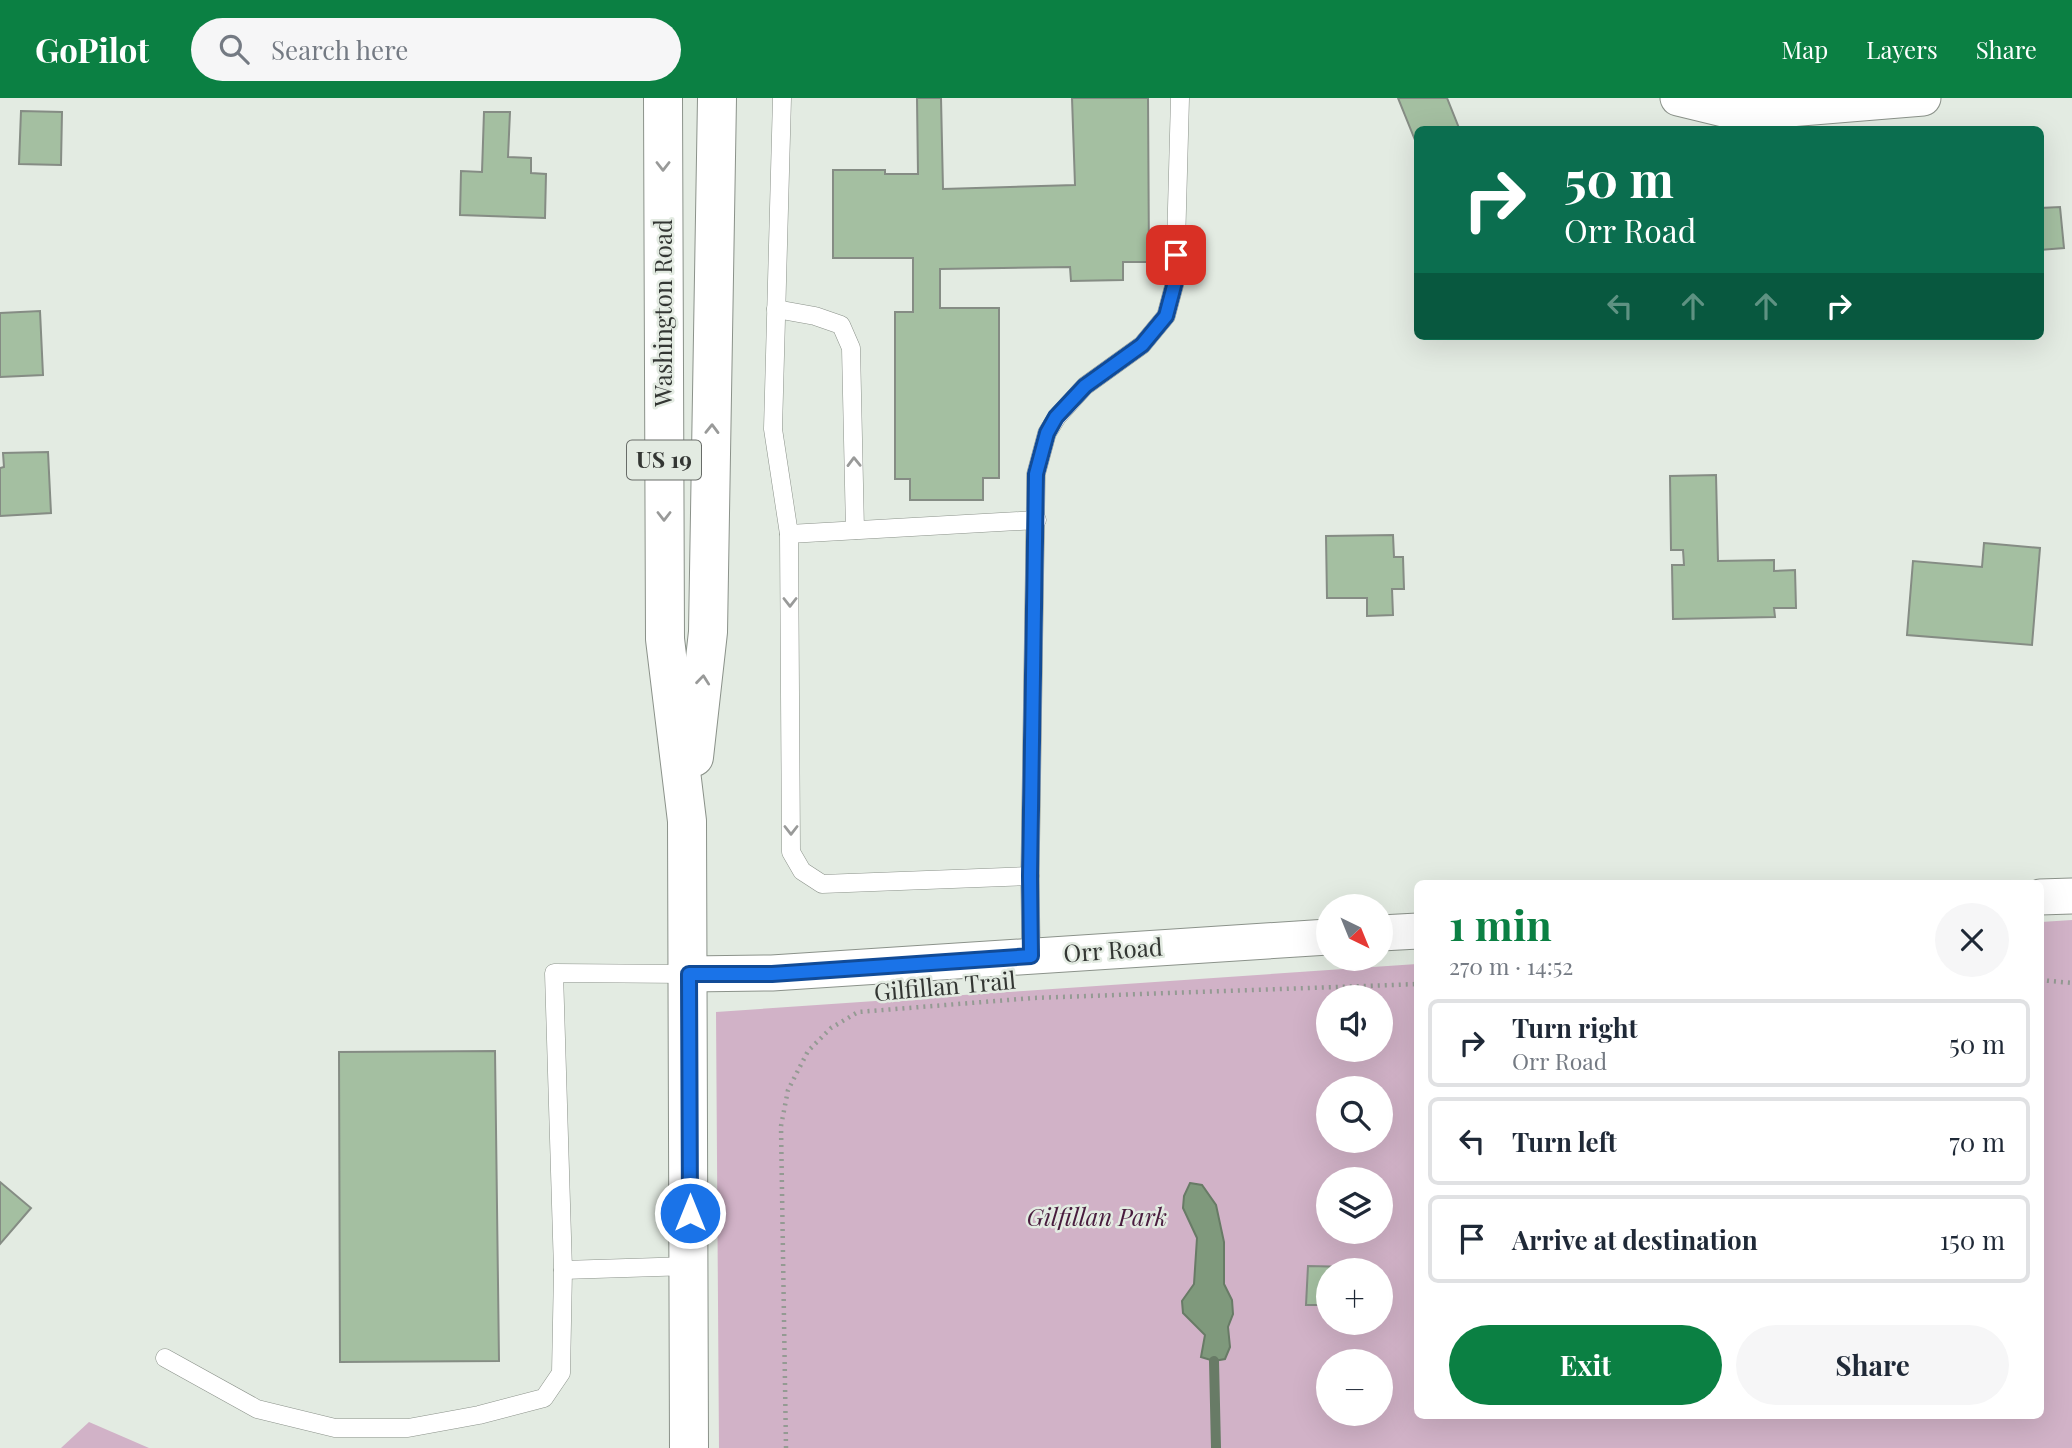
<!DOCTYPE html>
<html lang="en">
<head>
<meta charset="utf-8">
<style>
  :root { --surface:#fff; --page:#f6f6f7; --text:#1f2937; --muted:#747a83; --line:#e0e1e3; --accent:#0b8043 }
  body { margin:0; font-family:"Playfair Display",serif; background:var(--page); color:var(--text); height:100vh; display:flex; flex-direction:column; font-size:26px; white-space:nowrap }
  * { box-sizing:border-box; margin:0 }
  p { font-size:23px; color:var(--muted) }
  .icon { flex:none; width:38px; height:38px; fill:none; stroke:currentColor; stroke-width:2; stroke-linecap:round; stroke-linejoin:round }
  .map { position:relative; flex:1; overflow:hidden }
  .details { position:absolute; left:1414px; top:782px; width:630px; height:539px; display:flex; flex-direction:column; background:var(--surface); border-radius:10px; box-shadow:0 7px 28px #0002 }
  .details>* { flex:none }
  .banner { position:absolute; left:1414px; top:28px; width:630px; height:214px; border-radius:10px; box-shadow:0 7px 28px #0002; background:#0b6e4f; color:#fff; overflow:hidden }
  .needle { width:46px; rotate:137deg }
  .buttons { position:absolute; left:1316px; top:796px; display:grid; gap:14px }
  .buttons a { display:grid; place-items:center; width:77px; height:77px; border-radius:50%; background:var(--surface); box-shadow:0 7px 28px #0002; font-size:35px }
  .pin { position:absolute; display:grid; place-items:center; width:60px; height:60px; color:#fff; margin:-30px; border-radius:14px; box-shadow:0 4px 10px #0006 }
  .me { position:absolute; width:77px; margin:-38px; rotate:0deg; stroke-linejoin:round; filter:drop-shadow(0 0 5px #0008) }
  .turn { display:flex; align-items:center; gap:24px; height:147px; padding:0 35px; font-size:32px }
  .turn .icon { width:91px; height:91px; stroke-width:2.5 }
  .turn b { display:block; font-size:49px; line-height:60px }
  .lanes { display:flex; align-items:center; height:66px; padding:0 35px; background:#0003; justify-content:center; gap:35px; direction:ltr }
  .lanes .off { opacity:.35 }
  .round { display:grid; place-items:center; flex:none; width:74px; height:74px; border-radius:37px; background:var(--page) }
  .head { display:flex; align-items:center; justify-content:space-between; height:119px; padding:0 35px }
  h1 { font-size:42px; font-weight:700; line-height:52px; color:var(--accent) }
  .primary-button { display:flex; gap:14px; margin-top:auto; padding:14px 35px }
  .primary-button a { flex:1; height:80px; border-radius:42px; background:var(--accent); color:#fff; font-size:28px; font-weight:700; line-height:80px; text-align:center }
  .primary-button a+a { background:var(--page); color:var(--text) }
  ul { padding:0; list-style:none }
  li { display:flex; align-items:center; gap:21px; height:88px; margin:0 14px 10px; padding:0 21px; border:4px solid var(--line); border-radius:10px }
  li div { flex:1 }
  li b { display:block; font-size:26px }
  li em { font-style:normal }
  header { display:flex; align-items:center; gap:42px; box-sizing:border-box; height:98px; padding:0 35px; background:var(--accent); color:#fff }
  header strong { font-size:33px }
  nav { display:flex; gap:38px; margin-inline-start:auto; font-size:24px }
  .search { width:490px; height:63px; background:var(--page); display:flex; align-items:center; gap:18px; box-sizing:border-box; padding:0 24px; border-radius:38px; color:var(--muted); font-size:26px }
  .map>svg:first-child { display:block }
  .green { fill:#d1b2c7; fill-rule:evenodd }
  .water { fill:#7f997c; stroke:#687b66; stroke-width:2 }
  .lines { fill:none; stroke-linecap:round; stroke-linejoin:round }
  .stream { stroke:#687b66; stroke-width:10 }
  .building { fill:#a4bfa1; stroke:#858c84; stroke-width:2 }
  .service-casing { stroke:#8b928a; stroke-width:19 }
  .minor-casing { stroke:#8b928a; stroke-width:37 }
  .primary-casing { stroke:#8b928a; stroke-width:40 }
  .path { stroke:#949a93; stroke-width:4.5; stroke-dasharray:2 5; stroke-linecap:butt }
  .service { stroke:#fff; stroke-width:18 }
  .minor { stroke:#fff; stroke-width:35 }
  .primary { stroke:#fff; stroke-width:38 }
  .oneway { stroke:#999a99 }
  .route-casing { stroke:#114b97; stroke-width:18 }
  .route { stroke:#1a73e8; stroke-width:12 }
  .labels { text-anchor:middle; stroke-width:5; stroke-linejoin:round; paint-order:stroke }
  .shield { fill:#e3ebe2; stroke:#686c68; stroke-width:2 }
  .shield-label { font-size:23px; font-weight:bold; fill:#333633 }
  .street-label { font-size:24px; fill:#333633; stroke:#e3ebe2 }
  .park-label { font-size:24px; font-style:italic; fill:#481c3d; stroke:#e3ebe2 }
</style>
</head>
<body>
<header>
<strong>GoPilot</strong>
<div class="search"><svg class="icon" aria-label="search" viewBox="0 0 24 24"><circle cx="10" cy="10" r="6"/><path d="M15 15l6 6"/></svg>Search here</div>
<nav><a>Map</a><a>Layers</a><a>Share</a></nav>
</header>
<div class="map">
<svg width="2072" height="1350" viewBox="0 0 2072 1350">
  <rect width="100%" height="100%" fill="#e3ebe2"/>
  <!-- green -->
  <g class="green">
    <path d="M2072,822V1350H719L716,914L1417,866L1418,1318H2040L2041,824ZM1328,900H1381V952H1328ZM1328,990H1381V1043H1328ZM1328,1082H1381V1134H1328ZM1328,1172H1381V1225H1328ZM1328,1264H1381V1316H1328Z"/>
    <path d="M89,1324L149,1350H61Z"/>
  </g>
  <!-- water -->
  <path class="water" d="M1190,1085L1202,1087L1216,1107L1224,1144V1186L1232,1202L1233,1216L1228,1229L1230,1249L1225,1261L1214,1263L1201,1259L1205,1237L1183,1215L1182,1203L1194,1186L1197,1140L1183,1110L1184,1098Z"/>
  <g class="lines">
    <!-- stream -->
    <path class="stream" d="M1214,1263L1216,1350"/>
  </g>
  <!-- building -->
  <g class="building">
    <path d="M917,0H941L943,91L1075,87L1072,0H1148L1149,164H1123V182L1071,183L1070,169L940,171V210H999V380H983V402H910V381H895V214H913V160H833V72H885V76H918Z"/>
    <path d="M1398,0H1447L1459,30L1418,32L1417,47Z"/>
    <path d="M21,13L62,14L61,67L19,66Z"/>
    <path d="M484,14H510L508,59L531,60V75L546,76L545,120L460,117L461,73L482,74Z"/>
    <path d="M2060,109L2064,150L2040,152V110Z"/>
    <path d="M40,213L43,277L0,279V215Z"/>
    <path d="M48,354L51,415L0,418V370L4,369L3,355Z"/>
    <path d="M1716,377L1718,463L1774,462V473L1795,472L1796,510H1774L1775,519L1673,521L1672,467H1684L1683,452H1671L1670,378Z"/>
    <path d="M1393,437L1394,459H1403L1404,491H1392L1393,517L1367,518V500H1327L1326,438Z"/>
    <path d="M1984,445L2040,450L2032,547L1907,537L1913,463L1982,469Z"/>
    <path d="M495,953L499,1263L340,1264L339,954Z"/>
    <path d="M0,1084L31,1110L0,1146Z"/>
    <path d="M1308,1168L1352,1169V1172H1328V1207H1306Z"/>
  </g>
  <g class="lines">
    <!-- service casing -->
    <g class="service-casing">
      <g id="service">
        <path d="M782,0L773,331L789,436L791,754L802,773L822,786L1030,778"/>
        <path d="M776,211L815,218L841,227L851,250L855,432"/>
        <path d="M789,436L1037,422"/>
        <path d="M1031,858L1030,778L1036,376L1047,335L1057,319L1085,288L1142,247L1166,218L1175,184L1180,0"/>
        <path d="M689,876L554,875L563,1172L690,1168"/>
        <path d="M165,1260L257,1311L335,1330H408L479,1317L544,1300L561,1275L563,1172"/>
      </g>
    </g>
    <!-- minor casing -->
    <g class="minor-casing">
      <g id="minor">
        <path d="M1678,0L1740,15L1923,0"/>
        <path d="M2040,799L2072,798"/>
        <path d="M1381,835L1418,833"/>
        <path d="M689,876L772,875L1328,839"/>
      </g>
    </g>
    <!-- primary casing -->
    <g class="primary-casing">
      <g id="primary">
        <path d="M663,0L665,541L687,723L689,1350"/>
        <path d="M694,659L708,534L717,0"/>
      </g>
    </g>
    <!-- path -->
    <g class="path">
      <path d="M2040,882L2072,885"/>
      <path d="M786,1350L781,1028L788,992L808,953L831,930L858,914L1033,900L1418,886"/>
    </g>
    <!-- service -->
    <use href="#service" class="service"/>
    <!-- minor -->
    <use href="#minor" class="minor"/>
    <!-- primary -->
    <use href="#primary" class="primary"/>
  </g>
  <!-- one-way arrows -->
  <defs><path id="oneway-chevron" d="M-2-3.5L2.5 0L-2 3.5" fill="none" stroke-width="1.6" stroke-linecap="round" stroke-linejoin="round" transform="scale(1.75)"/></defs>
  <g class="oneway">
    <use href="#oneway-chevron" transform="translate(663 68) rotate(90)"/>
    <use href="#oneway-chevron" transform="translate(712 331) rotate(-89)"/>
    <use href="#oneway-chevron" transform="translate(854 364) rotate(-91)"/>
    <use href="#oneway-chevron" transform="translate(664 418) rotate(90)"/>
    <use href="#oneway-chevron" transform="translate(790 504) rotate(90)"/>
    <use href="#oneway-chevron" transform="translate(703 582) rotate(-84)"/>
    <use href="#oneway-chevron" transform="translate(791 732) rotate(90)"/>
  </g>
  <g class="lines">
    <!-- route casing -->
    <g class="route-casing">
      <path id="route" d="M690,1115L689,876H772L1031,858L1030,778L1036,376L1047,335L1056,319L1085,288L1142,247L1166,218L1175,184L1176,157"/>
    </g>
    <!-- route -->
    <use href="#route" class="route"/>
  </g>
  <g class="labels">
    <!-- shield labels -->
    <rect class="shield" x="627" y="342.5" width="74" height="39" rx="5"/>
    <g class="shield-label">
      <text x="664" y="370">US 19</text>
    </g>
    <!-- street labels -->
    <g class="street-label">
      <text transform="translate(664 215) rotate(-90)" y="8">Washington Road</text>
      <text transform="translate(1113 853) rotate(-4)" y="8">Orr Road</text>
      <text transform="translate(945 889) rotate(-5)" y="8">Gilfillan Trail</text>
    </g>
    <!-- park labels -->
    <g class="park-label">
      <text x="1097" y="1128">Gilfillan Park</text>
    </g>
  </g>
</svg>
<div class="buttons">
<a><svg class="needle" viewBox="-14 -14 28 28"><path d="M0-13l5 13h-10z" fill="#e53935"/><path d="M0 13l5-13h-10z" fill="#747a83"/></svg></a>
<a><svg class="icon" aria-label="sound" viewBox="0 0 24 24"><path d="M4 9h4l5-4v14l-5-4H4zM17 9q2 3 0 6"/></svg></a>
<a><svg class="icon" aria-label="search" viewBox="0 0 24 24"><circle cx="10" cy="10" r="6"/><path d="M15 15l6 6"/></svg></a>
<a><svg class="icon" aria-label="layers" viewBox="0 0 24 24"><path d="M12 4l9 5-9 5-9-5zM3 14l9 5 9-5"/></svg></a>
<a>+</a>
<a>−</a>
</div>
<div class="pin" style="left:1176px;top:157px;background:#d93025"><svg class="icon" aria-label="arrive" viewBox="0 0 24 24"><path d="M6 21V4h12l-3 4 3 4H6"/></svg></div>
<svg class="me" style="left:690px;top:1115px" viewBox="-20 -20 40 40"><circle r="17" fill="#1a73e8" stroke="#fff" stroke-width="3"/><path d="M0-11L8 9 0 5-8 9z" fill="#fff"/></svg>
<div class="banner">
<div class="turn"><svg class="icon" aria-label="right" viewBox="0 0 24 24"><path d="M7 20v-9h11M14 6l5 5-5 5"/></svg><div><b>50 m</b>Orr Road</div></div>
<div class="lanes"><svg class="icon off" aria-label="left" viewBox="0 0 24 24"><path d="M17 20v-9H6M10 6l-5 5 5 5"/></svg><svg class="icon off" aria-label="ahead" viewBox="0 0 24 24"><path d="M12 20V5M6 11l6-6 6 6"/></svg><svg class="icon off" aria-label="ahead" viewBox="0 0 24 24"><path d="M12 20V5M6 11l6-6 6 6"/></svg><svg class="icon" aria-label="right" viewBox="0 0 24 24"><path d="M7 20v-9h11M14 6l5 5-5 5"/></svg></div>
</div>
<section class="details">
<div class="head"><div><h1>1 min</h1><p>270 m · 14:52</p></div><a class="round"><svg class="icon" aria-label="close" viewBox="0 0 24 24"><path d="M6 6l12 12M18 6L6 18"/></svg></a></div>
<ul>
<li><svg class="icon" aria-label="right" viewBox="0 0 24 24"><path d="M7 20v-9h11M14 6l5 5-5 5"/></svg><div><b>Turn right</b><p>Orr Road</p></div><em>50 m</em></li>
<li><svg class="icon" aria-label="left" viewBox="0 0 24 24"><path d="M17 20v-9H6M10 6l-5 5 5 5"/></svg><div><b>Turn left</b></div><em>70 m</em></li>
<li><svg class="icon" aria-label="arrive" viewBox="0 0 24 24"><path d="M6 21V4h12l-3 4 3 4H6"/></svg><div><b>Arrive at destination</b></div><em>150 m</em></li>
</ul>
<div class="primary-button"><a>Exit</a><a>Share</a></div>
</section>
</div>
</body>
</html>
